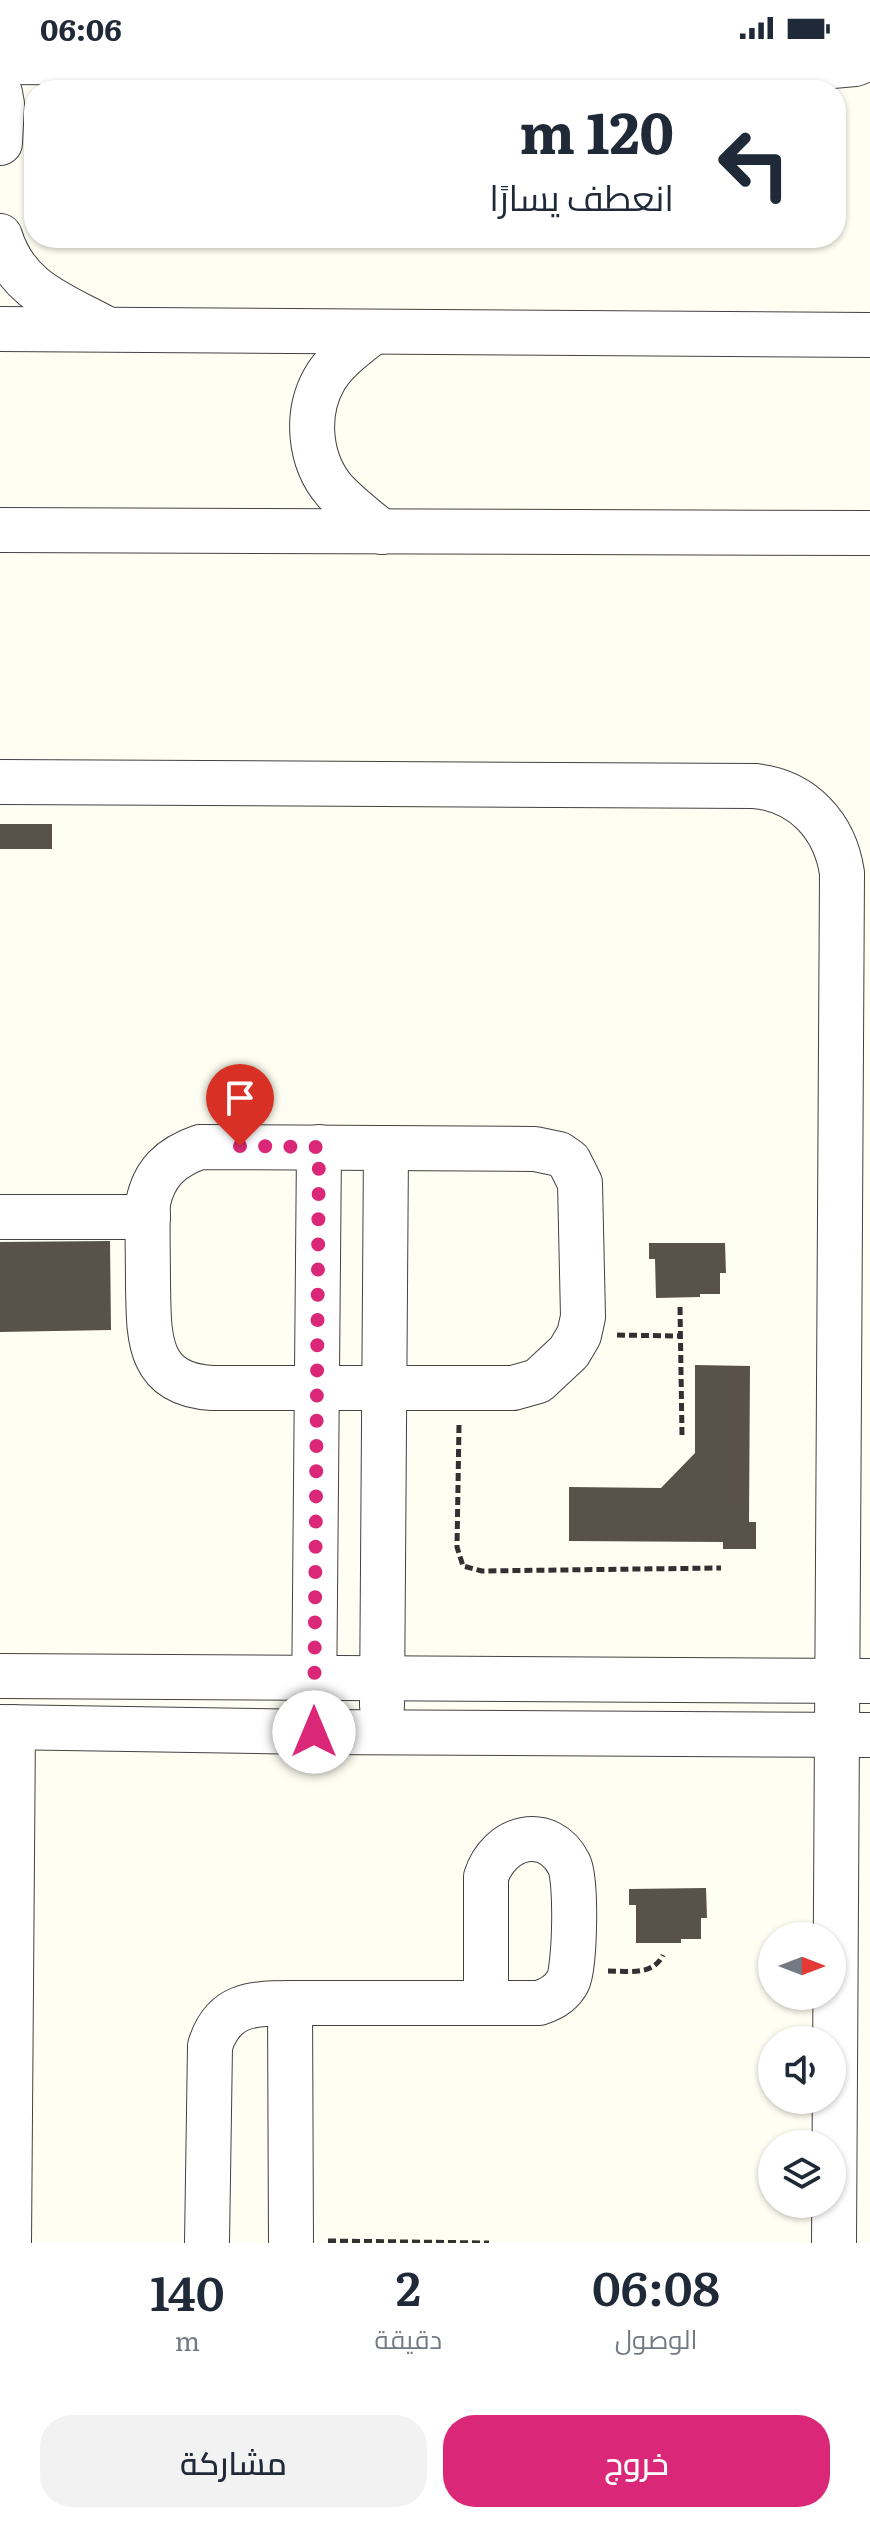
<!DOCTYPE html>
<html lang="ar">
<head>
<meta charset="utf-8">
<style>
  :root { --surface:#fff; --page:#f2f2f3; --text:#1f2937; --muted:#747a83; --accent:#db2777 }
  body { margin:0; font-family:Literata,Cairo,serif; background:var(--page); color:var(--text); direction:rtl; height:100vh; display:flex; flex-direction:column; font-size:30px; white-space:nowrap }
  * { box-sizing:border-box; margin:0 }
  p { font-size:26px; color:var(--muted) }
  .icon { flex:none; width:44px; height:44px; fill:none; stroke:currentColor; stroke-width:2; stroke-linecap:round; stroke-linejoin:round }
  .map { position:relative; height:2187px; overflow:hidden; direction:ltr }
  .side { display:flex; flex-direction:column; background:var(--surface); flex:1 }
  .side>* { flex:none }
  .guide { position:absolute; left:24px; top:24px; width:822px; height:168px; border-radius:32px; box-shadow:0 2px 6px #0004; direction:rtl; background:#fff; color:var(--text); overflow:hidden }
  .needle { width:52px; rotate:90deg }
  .controls { position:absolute; left:758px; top:1866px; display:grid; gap:16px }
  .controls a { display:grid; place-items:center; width:88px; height:88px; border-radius:50%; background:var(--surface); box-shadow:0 2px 6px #0004; font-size:40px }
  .pin { position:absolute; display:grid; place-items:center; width:68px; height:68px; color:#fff; margin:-82px -34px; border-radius:50% 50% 50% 0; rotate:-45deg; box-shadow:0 0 8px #0007 }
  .pin .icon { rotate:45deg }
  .me { position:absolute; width:88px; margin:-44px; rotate:0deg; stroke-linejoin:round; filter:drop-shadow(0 0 6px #0008) }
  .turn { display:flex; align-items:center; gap:28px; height:168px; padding:0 40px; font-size:36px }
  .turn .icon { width:104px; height:104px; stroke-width:2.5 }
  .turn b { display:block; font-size:56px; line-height:68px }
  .eta { display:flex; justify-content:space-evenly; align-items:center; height:136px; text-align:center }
  .eta b { font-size:48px; font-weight:600; line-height:56px }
  .primary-button { display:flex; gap:16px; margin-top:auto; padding:16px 40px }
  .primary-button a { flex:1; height:92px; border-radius:32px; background:var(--accent); color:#fff; font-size:32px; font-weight:600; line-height:92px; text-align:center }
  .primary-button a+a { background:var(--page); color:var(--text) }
  .status { display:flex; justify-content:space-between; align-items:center; height:56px; padding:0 40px; background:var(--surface); direction:ltr }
  .status svg { height:22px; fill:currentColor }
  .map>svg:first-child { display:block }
  .building { fill:#58524b }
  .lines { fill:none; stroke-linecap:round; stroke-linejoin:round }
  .minor-casing { stroke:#424242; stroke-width:46 }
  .path { stroke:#313131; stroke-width:5; stroke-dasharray:8 4; stroke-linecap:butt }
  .minor { stroke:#fff; stroke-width:44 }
  .route { stroke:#db2777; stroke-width:14; stroke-dasharray:0 25.2 }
</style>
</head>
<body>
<div class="status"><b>06:06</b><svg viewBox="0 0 49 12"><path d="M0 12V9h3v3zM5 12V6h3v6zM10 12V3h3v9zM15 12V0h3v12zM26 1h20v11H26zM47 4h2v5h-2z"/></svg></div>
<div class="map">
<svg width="870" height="2187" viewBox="0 0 870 2187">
  <rect width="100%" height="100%" fill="#fffef2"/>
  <!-- building -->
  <g class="building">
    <rect x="0" y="768" width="52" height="25"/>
    <path d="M110,1185L111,1274L0,1276V1186Z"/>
    <path d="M649,1187H725L726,1217H720V1238H700V1241L656,1242L655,1203H649Z"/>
    <path d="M695,1309L750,1310L749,1466H756V1493H723V1486L569,1485V1431L661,1432L695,1397Z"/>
    <path d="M706,1832L707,1862H701V1883H681V1887H636V1849H629V1833Z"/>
  </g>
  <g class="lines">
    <!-- minor casing -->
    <g class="minor-casing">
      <g id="minor">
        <path d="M0,6L821,11L855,8L870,2"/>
        <path d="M0,37L2,48L0,87"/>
        <path d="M0,180C16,233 58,247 103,271"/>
        <path d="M0,273L870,279"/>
        <path d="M373,276C356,290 335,304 324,324C305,358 309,405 335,435C349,450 366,463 382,476"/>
        <path d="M0,474L870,477"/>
        <path d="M0,726L755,730C803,735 835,770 842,817L834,2187"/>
        <path d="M200,1091L535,1093L559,1098L569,1105L580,1127L583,1261L579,1279L569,1296L538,1325L513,1332H212C146,1328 149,1280 148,1228C148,1201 147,1174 148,1147C154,1117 171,1101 200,1091Z"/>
        <path d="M0,1161H148"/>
        <path d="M0,1620L870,1625"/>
        <path d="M382,1650L386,1092"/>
        <path d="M314,1652L319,1091"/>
        <path d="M0,1671L314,1676L870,1679"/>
        <path d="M290,1947H539C552,1943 562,1937 568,1925C575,1910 577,1823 569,1808C548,1767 499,1780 486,1821V1946"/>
        <path d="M9,2187L13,1671"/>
        <path d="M207,2187L210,1990C223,1948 252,1947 290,1947L291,2187"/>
      </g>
    </g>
    <!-- path -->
    <g class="path">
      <path d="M680,1251L682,1380"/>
      <path d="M617,1279L680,1280"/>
      <path d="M459,1369L457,1491L463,1510L482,1515L721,1512"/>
      <path d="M608,1915C629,1915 653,1920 663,1899"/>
      <path d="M328,2185L489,2187"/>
    </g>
    <!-- minor -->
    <use href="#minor" class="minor"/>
  </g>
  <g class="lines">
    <!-- route -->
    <path class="route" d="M240,1090L319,1091L314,1676"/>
  </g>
</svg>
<div class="controls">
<a><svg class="needle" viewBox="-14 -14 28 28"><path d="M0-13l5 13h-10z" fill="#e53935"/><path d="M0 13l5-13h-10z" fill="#747a83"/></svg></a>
<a><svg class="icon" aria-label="sound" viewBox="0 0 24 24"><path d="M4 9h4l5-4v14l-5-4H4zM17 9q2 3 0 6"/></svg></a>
<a><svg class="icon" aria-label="layers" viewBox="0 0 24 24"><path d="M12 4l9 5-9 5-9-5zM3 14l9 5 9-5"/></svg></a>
</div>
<div class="pin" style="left:240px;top:1090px;background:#d93025"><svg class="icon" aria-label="arrive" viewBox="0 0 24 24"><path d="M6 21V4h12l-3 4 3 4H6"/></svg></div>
<svg class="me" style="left:314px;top:1676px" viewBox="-20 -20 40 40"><circle r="19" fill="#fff"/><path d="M0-13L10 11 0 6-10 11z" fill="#db2777"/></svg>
<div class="guide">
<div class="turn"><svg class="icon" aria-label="left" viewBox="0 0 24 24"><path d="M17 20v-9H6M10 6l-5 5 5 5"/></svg><div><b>120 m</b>انعطف يسارًا</div></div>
</div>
</div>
<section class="side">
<div class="eta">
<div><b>06:08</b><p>الوصول</p></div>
<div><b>2</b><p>دقيقة</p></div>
<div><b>140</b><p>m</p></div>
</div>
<div class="primary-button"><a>خروج</a><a>مشاركة</a></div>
</section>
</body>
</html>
